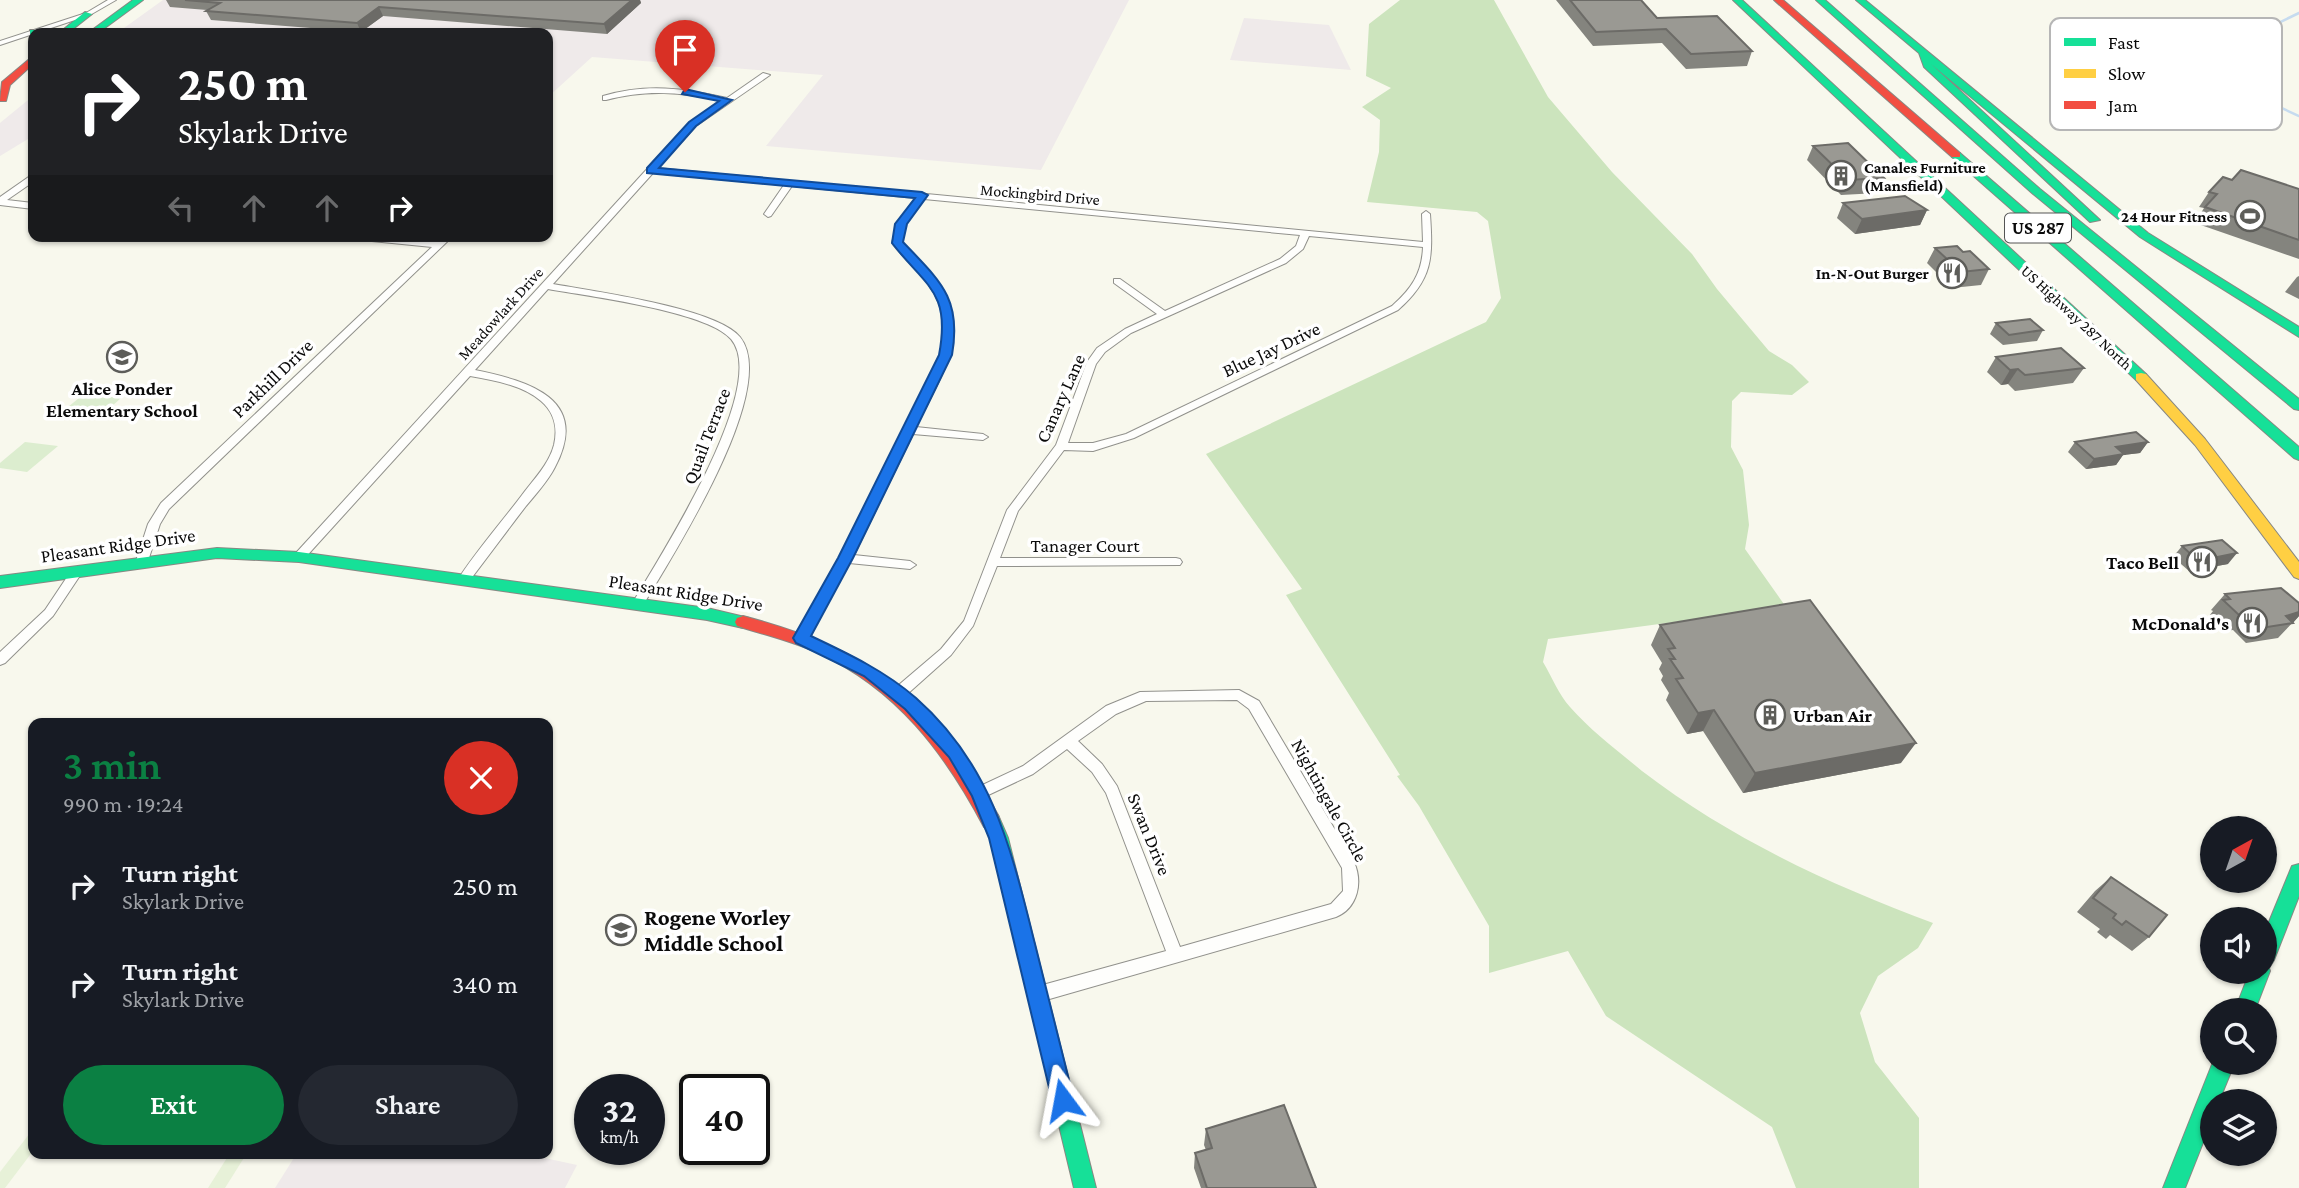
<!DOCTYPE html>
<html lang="en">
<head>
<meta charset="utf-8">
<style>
  :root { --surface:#171b24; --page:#242831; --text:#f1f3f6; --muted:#9ea1a6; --accent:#0b8043 }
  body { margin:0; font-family:"Crimson Pro",serif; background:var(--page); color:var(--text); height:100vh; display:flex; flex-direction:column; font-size:26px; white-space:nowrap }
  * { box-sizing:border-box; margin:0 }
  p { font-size:23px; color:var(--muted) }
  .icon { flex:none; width:38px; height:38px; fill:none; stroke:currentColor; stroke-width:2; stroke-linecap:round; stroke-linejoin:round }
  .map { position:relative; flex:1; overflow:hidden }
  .panel { position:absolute; left:28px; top:718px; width:525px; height:441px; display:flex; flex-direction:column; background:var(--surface); border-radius:14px; box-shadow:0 2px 5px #0004 }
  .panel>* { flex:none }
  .banner { position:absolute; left:28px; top:28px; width:525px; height:214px; border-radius:14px; box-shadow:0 2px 5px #0004; background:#202124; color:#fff; overflow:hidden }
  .needle { width:46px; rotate:40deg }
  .fabs { position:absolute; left:2200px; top:816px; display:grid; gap:14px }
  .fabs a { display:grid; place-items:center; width:77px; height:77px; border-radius:50%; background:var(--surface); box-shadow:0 2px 5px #0004; font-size:35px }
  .speed { position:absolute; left:574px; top:1074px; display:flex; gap:14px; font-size:35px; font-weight:700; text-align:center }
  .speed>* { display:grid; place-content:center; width:91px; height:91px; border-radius:50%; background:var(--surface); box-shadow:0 2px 5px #0004; line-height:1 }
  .speed small { font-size:18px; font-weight:400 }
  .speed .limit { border:4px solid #111; border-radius:10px; background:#fff; color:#111 }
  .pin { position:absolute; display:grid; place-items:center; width:60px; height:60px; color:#fff; margin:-72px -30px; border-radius:50% 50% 50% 0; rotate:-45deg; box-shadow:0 0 7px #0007 }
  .pin .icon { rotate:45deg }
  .me { position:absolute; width:77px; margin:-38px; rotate:347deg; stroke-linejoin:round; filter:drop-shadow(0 0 5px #0008) }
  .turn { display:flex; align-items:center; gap:24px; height:147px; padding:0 35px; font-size:32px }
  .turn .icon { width:91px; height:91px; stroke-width:2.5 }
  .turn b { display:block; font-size:49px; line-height:60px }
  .lanes { display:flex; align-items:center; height:66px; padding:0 35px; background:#0003; justify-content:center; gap:35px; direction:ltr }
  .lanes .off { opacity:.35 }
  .round { display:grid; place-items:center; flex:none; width:74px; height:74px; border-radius:37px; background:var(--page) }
  .headline { display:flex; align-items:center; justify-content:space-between; height:119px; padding:0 35px }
  h1 { font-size:42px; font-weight:600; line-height:52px; color:var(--accent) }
  .primary-button { display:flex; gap:14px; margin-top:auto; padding:14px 35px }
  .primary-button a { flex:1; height:80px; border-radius:42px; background:var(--accent); color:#fff; font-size:28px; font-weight:600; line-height:80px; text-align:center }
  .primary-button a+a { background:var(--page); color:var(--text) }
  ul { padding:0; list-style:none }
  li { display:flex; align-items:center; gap:21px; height:98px; padding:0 35px }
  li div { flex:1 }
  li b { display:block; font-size:26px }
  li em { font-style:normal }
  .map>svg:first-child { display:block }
  .industrial { fill:#efeaea }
  .green { fill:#dcedcf }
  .forest { fill:#cce4bd }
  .pitch { fill:#e7f1d8 }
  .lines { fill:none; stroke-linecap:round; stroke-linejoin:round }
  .stream { stroke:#c6dbef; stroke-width:2.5 }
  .street-casing { stroke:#91918c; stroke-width:2 }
  .fast-casing { stroke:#888883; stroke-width:2 }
  .slow-casing { stroke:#888883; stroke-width:2 }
  .jam-casing { stroke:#888883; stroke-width:2 }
  .street { fill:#fefefc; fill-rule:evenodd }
  .fast { fill:#16e098; fill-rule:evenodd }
  .slow { fill:#ffcf43; fill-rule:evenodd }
  .jam { fill:#f24e42; fill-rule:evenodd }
  .wall { fill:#84847e }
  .shaded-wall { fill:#6c6b67 }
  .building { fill:#9a9993; stroke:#6c6b67; stroke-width:2 }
  .route { fill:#1a73e8; stroke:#114b97; stroke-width:2 }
  .labels { text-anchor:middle; stroke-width:7; stroke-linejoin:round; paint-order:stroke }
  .far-poi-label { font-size:16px; font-weight:bold; fill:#0a0a0a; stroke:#fff; text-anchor:end }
  .far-street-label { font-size:16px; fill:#0a0a0a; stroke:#fff }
  .shield { fill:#fff; stroke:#545454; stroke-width:2 }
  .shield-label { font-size:18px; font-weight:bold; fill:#0a0a0a }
  .street-label { font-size:19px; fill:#0a0a0a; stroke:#fff }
  .poi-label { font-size:19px; font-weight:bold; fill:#0a0a0a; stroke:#fff; text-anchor:end }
  .near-poi-label { font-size:23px; font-weight:bold; fill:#0a0a0a; stroke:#fff; text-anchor:start }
  .key { fill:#fff; stroke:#b6b6b6; stroke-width:2 }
  .key-label { font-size:19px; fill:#0a0a0a }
</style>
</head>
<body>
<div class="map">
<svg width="2299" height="1188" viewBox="0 0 2299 1188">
  <rect width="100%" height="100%" fill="#f8f8ed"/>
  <!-- industrial -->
  <g class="industrial">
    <path d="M163,0H1129L1041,170L766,146L823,75L592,57L548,97V33H117Z"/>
    <path d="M1244,18L1329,25L1351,70L1230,60Z"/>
    <path d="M33,96V136L0,156V123Z"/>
    <path d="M297,1153H522L577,1165L565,1188H275Z"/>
  </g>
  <!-- green -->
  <g class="green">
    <path d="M84,394L121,398L101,416L63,411Z"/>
    <path d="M25,442L58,446L27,472L0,468V463Z"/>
  </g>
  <!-- forest -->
  <path class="forest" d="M1400,0H1494L1548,97L1612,172L1692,254L1717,289L1769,351L1792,365L1809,382L1792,395L1741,392L1732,401L1731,447L1743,470L1749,525L1745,549L1786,607L1548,639L1543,662C1552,677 1559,695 1570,707C1591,731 1618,751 1642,771C1731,839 1829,884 1933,923L1918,948L1878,976L1860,1013L1875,1062L1919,1118V1188H1796L1772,1127L1606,1016L1568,951L1489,973V926L1419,806L1397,776L1400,775L1286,595L1302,589L1206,454L1486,322L1501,298L1488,221L1477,212L1367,202L1379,152L1380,120L1362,107L1391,88L1366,76L1369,24Z"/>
  <!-- pitch -->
  <g class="pitch">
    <path d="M33,1129V1151L5,1188H0V1172Z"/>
    <path d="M230,1153H247L225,1188H208Z"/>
  </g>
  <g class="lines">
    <!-- stream -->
    <path class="stream" d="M2299,13L2220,51L2216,62L2264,100L2299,116"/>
    <!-- street casing -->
    <g class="street-casing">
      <g id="street">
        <path d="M108,0H116L90,15L0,45V41L86,13Z"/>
        <path d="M763,73L770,75L696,126L657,168L1423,242L1422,214L1426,211L1430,214C1433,258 1433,279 1398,310L1134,438L1093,451L1064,450L1018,511L1000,558H1176L1180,559L1182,562L1180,565L997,566L973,626L951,655L904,697H894L892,693L894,689L941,649L964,621L1007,510L1056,445L1087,362L1097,348L1125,329L1157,314L1114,283V279H1120L1165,311L1280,259L1296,246L1300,235L924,199L905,224L902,243C911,258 927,268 938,283C974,332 938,381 916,427L983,434L988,437L983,440L913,434L854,555L910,561L916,565L910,569L849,563L805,641H797L795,638L840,558L941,355C947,316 942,297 915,268C907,260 899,253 892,243L897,224L915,198L792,186L771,216L768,217L764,214L784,185L653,173L553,284C592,291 717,308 740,337C781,388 671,558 642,607H634L632,604C658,559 771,386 731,339C707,311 587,296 548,289L475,370C529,381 591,399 555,467C548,481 536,494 526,506C506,532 487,558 467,584L463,585L457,581C476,551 501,523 522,495C534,479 549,464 554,445C558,428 554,412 541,401C522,385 493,380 470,376L303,560H295L293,557L295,554L690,122L722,101C682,92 646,89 606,100H603V96C646,83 684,88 727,98ZM1309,236L1423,247C1422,274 1411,289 1392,306L1126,434L1093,443H1068L1096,364L1105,352L1131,333L1286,263L1303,249Z"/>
        <path d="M30,176H33V182L7,200L33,203V209L0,205V197Z"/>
        <path d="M348,236H381L437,242L444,236H453L169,509L160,524L148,561L146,564H138L136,561L148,524L161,503L432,247L352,239Z"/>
        <path d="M75,570L81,574L53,616L5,663L0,665V652L45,610L71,571Z"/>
        <path d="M1239,690L1259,701L1354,862C1363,882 1358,908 1336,917L1039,1002L1033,999L1031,994L1033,989L1039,986L1166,951L1106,793L1092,772L1067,749L1033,774L984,797L979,799L974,797L972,793L974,789L1023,766L1106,706L1140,692ZM1237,700L1249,709L1342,868L1343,891L1331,904L1180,947L1117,786L1102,764L1078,741L1116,714L1146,701Z"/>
      </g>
    </g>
    <!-- fast casing -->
    <g class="fast-casing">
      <g id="fast">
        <path d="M133,0H143L98,33H88Z"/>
        <path d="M1733,0H1742L2146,374V380H2136Z"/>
        <path d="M1816,0H1825L2040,189L2299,399V410L2294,409L2032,193Z"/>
        <path d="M1856,0H1865L2148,233L2299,327V337L2140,237L1931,64L2100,220L2090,222L1924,67L1919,53Z"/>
        <path d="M85,12L92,14L68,33H59Z"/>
        <path d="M30,30H51L56,33L33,35L30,34Z"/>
        <path d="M1952,153H1960L2299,447V460L2294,458L1952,157Z"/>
        <path d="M217,548L299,552L707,608L749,618L751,622L749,626L743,628L707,620L299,562L217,558L0,588V576Z"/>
        <path d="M991,813L998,815L1008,838L1096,1188H1074L990,838L982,821L984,815Z"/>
        <path d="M2299,864V896L2274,960L2269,968L2270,971L2255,1010H2235L2250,971H2264V934L2292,866Z"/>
        <path d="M2213,1062H2235L2219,1101H2212V1120L2185,1188H2163Z"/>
      </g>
    </g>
    <!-- slow casing -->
    <g class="slow-casing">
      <path id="slow" d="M2141,373L2146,374L2205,439L2299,562V579L2294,577L2195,445L2136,380V374Z"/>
    </g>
    <!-- jam casing -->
    <g class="jam-casing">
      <g id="jam">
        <path d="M1774,0H1783L1960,153V157H1952Z"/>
        <path d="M33,56V64L10,85L6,101H0L2,82Z"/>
        <path d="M743,616C874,651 932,697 998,815L1000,821L998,827L991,829L984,827C945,753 896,688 818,653C792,641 765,635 737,626L735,622L737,618Z"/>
      </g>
    </g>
    <!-- street -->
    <use href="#street" class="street"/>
    <!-- fast -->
    <use href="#fast" class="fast"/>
    <!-- slow -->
    <use href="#slow" class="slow"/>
    <!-- jam -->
    <use href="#jam" class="jam"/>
  </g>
  <!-- wall -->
  <g class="wall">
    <path d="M166,0H640L641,3L607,34L383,16L361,32L211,20L206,11L207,10L170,7Z"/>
    <path d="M1556,0H1641L1657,18L1752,51L1747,66L1686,69L1662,43L1593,46Z"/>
    <path d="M1813,146L1884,178L1878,193L1841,195L1807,160Z"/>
    <path d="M2232,180L2299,189V259L2195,223L2204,208L2199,207L2209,192Z"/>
    <path d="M1843,203L1927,210L1920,225L1855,234L1837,218Z"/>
    <path d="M1935,248L1963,252L1989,269L1981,285L1952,288L1927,263Z"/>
    <path d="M2299,276V299L2285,292L2297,277Z"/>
    <path d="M1996,323L2043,330L2037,341L2003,345L1990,334Z"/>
    <path d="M1996,357L2084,368L2073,383L2015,391L2008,384L2001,385L1987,372Z"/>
    <path d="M2075,442H2148L2140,453L2123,455L2116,465L2086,469L2068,452Z"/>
    <path d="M2182,546L2228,564L2189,571L2173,557Z"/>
    <path d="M2225,594L2299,616L2278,638L2246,643L2233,630L2225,631L2209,616L2213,611L2211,610Z"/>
    <path d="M1660,625L1901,763L1743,793L1703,731L1687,734L1666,700L1669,693L1661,680L1663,676L1659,669L1662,663L1651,645Z"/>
    <path d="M2111,877L2149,937L2132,951L2110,935L2106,939L2097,932L2100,929L2077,912L2095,891Z"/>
    <path d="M1206,1129L1316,1188H1201L1194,1168L1195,1153L1206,1150L1204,1145Z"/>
  </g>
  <!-- shaded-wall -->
  <g class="shaded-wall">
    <path d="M632,0H640L641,3L607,34L604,24Z"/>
    <path d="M379,7L383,16L361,32L357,23Z"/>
    <path d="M1927,210L1920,225L1855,234L1862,219Z"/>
    <path d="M2018,369L2008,384L2001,385L2010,370Z"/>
    <path d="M2148,442L2140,453L2123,455L2116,465L2086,469L2094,459L2116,447Z"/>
    <path d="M2237,553L2228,564L2189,571L2198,561Z"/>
    <path d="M2299,612V616L2293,623L2286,616Z"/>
    <path d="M1714,710L1703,731L1687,734L1698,713Z"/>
    <path d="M1916,743L1901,763L1743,793L1755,773Z"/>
  </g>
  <!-- building -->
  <g class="building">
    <path d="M185,0H632L604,24L379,7L357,23L206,11L220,3Z"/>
    <path d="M1570,0H1641L1657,18L1717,16L1752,51L1691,54L1666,29L1596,32Z"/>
    <path d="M1848,143L1884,178L1848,180L1813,146Z"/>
    <path d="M2241,170L2299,189V240L2205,207L2217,194L2209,192L2223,177L2232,180Z"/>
    <path d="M1905,196L1927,210L1862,219L1843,203Z"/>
    <path d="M1957,246L1963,252L1970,251L1989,269L1961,272L1935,248Z"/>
    <path d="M2030,319L2043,330L2009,335L1996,323Z"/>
    <path d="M2061,348L2084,368L2025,375L2018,369L2010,370L1996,357Z"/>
    <path d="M2136,432L2148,442L2116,447L2124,454L2094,459L2075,442Z"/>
    <path d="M2222,540L2237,553L2198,561L2182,546Z"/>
    <path d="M2281,588L2299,603V612L2286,616L2293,623L2261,628L2247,615L2240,616L2223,600L2230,599L2225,594Z"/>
    <path d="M1810,600L1916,743L1755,773L1714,710L1698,713L1676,679L1683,678L1670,659H1675L1668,649L1675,648L1660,625Z"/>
    <path d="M2111,877L2167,915L2149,937L2126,921L2122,925L2113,918L2116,914L2093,898Z"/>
    <path d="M1284,1105L1316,1188H1207L1195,1153L1212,1148L1206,1129Z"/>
  </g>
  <!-- route -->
  <path class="route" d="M685,89L732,100L696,126L659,168L922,192L928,195L907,224L903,242C940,281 962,298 952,355L853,558L811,636C849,654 885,671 916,698C993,766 1011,849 1035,944C1048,996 1061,1048 1074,1100L1071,1107L1063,1110L1056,1107L1052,1100L989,838L972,796L949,757L905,709L864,676L796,643L793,638L838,558L939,355C951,291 926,287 892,243L895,224L915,198L647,173V168L689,122L719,101L682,94Z"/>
  <!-- icons -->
  <defs>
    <g id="building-ring" transform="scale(1.575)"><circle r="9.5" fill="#fff" stroke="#5d5d59" stroke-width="1.5"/><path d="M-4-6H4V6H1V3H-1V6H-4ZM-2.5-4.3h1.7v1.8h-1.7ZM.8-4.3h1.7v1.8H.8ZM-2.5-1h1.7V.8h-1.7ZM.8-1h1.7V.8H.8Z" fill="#5d5d59"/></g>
    <g id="stadium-ring" transform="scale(1.575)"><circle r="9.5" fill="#fff" stroke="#5d5d59" stroke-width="1.5"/><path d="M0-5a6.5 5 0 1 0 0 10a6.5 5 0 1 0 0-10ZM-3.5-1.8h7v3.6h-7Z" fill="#5d5d59"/></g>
    <g id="restaurant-ring" transform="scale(1.575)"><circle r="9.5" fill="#fff" stroke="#5d5d59" stroke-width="1.5"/><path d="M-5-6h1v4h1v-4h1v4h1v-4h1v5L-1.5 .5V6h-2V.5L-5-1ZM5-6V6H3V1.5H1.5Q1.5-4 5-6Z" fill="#5d5d59"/></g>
    <g id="school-ring" transform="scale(1.575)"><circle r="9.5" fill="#fff" stroke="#5d5d59" stroke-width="1.5"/><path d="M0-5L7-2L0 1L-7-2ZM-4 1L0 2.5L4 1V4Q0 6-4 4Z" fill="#5d5d59"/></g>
  </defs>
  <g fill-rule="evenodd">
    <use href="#building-ring" x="1841" y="176"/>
    <use href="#stadium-ring" x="2250" y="216"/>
    <use href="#restaurant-ring" x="1952" y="273"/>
    <use href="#school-ring" x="122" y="357"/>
    <use href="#restaurant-ring" x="2202" y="562"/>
    <use href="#restaurant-ring" x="2252" y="623"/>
    <use href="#building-ring" x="1770" y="715"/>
    <use href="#school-ring" x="621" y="930"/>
  </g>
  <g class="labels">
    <!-- far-poi labels -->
    <g class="far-poi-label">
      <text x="1864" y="173" text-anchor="start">Canales Furniture<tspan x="1864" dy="18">(Mansfield)</tspan></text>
      <text x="2227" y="222">24 Hour Fitness</text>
      <text x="1929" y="279">In-N-Out Burger</text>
    </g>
    <!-- far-street labels -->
    <g class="far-street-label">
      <text transform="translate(1040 194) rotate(5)" y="6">Mockingbird Drive</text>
      <text transform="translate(500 313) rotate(-48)" y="6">Meadowlark Drive</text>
      <text transform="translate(2077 317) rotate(43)" y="6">US Highway 287 North</text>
    </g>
    <!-- shield labels -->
    <rect class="shield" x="2005" y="213.5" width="66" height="29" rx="5"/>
    <g class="shield-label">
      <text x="2038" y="234">US 287</text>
    </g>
    <!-- street labels -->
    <g class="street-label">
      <text transform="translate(1271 349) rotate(-25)" y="7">Blue Jay Drive</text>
      <text transform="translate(272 378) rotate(-44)" y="7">Parkhill Drive</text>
      <text transform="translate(1060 398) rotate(-66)" y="7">Canary Lane</text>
      <text transform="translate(706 436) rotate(-69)" y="7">Quail Terrace</text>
      <text transform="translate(118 545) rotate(-8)" y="7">Pleasant Ridge Drive</text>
      <text x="1085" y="552">Tanager Court</text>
      <text transform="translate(686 592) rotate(9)" y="7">Pleasant Ridge Drive</text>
      <text transform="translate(1330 800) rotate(61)" y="7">Nightingale Circle</text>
      <text transform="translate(1150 834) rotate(68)" y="7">Swan Drive</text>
    </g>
    <!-- poi labels -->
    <g class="poi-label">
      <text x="122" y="395" text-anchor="middle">Alice Ponder<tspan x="122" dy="22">Elementary School</tspan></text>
      <text x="2179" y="569">Taco Bell</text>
      <text x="2229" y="630">McDonald's</text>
      <text x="1793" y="722" text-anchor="start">Urban Air</text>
    </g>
    <!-- near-poi labels -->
    <g class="near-poi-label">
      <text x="644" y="925">Rogene Worley<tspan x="644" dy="26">Middle School</tspan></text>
    </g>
  </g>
  <!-- legend -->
  <rect x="2050" y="18" width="232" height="112" rx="10" class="key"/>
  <rect x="2064" y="38" width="32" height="8" fill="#16e098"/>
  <rect x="2064" y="69" width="32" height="9" fill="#ffcf43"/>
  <rect x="2064" y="101" width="32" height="8" fill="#f24e42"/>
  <g class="key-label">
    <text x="2108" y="49">Fast</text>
    <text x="2108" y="80">Slow</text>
    <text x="2108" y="112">Jam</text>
  </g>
</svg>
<div class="fabs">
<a><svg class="needle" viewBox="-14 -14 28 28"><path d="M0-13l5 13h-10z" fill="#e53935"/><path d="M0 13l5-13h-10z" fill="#9ea1a6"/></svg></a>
<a><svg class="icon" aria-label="sound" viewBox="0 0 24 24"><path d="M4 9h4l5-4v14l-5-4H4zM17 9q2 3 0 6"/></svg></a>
<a><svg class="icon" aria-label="search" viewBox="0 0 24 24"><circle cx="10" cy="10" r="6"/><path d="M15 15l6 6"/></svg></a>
<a><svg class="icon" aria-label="layers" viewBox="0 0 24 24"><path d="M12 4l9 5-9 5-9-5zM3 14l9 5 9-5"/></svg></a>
</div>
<div class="speed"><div>32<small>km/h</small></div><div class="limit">40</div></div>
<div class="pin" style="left:685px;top:92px;background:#d93025"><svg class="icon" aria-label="arrive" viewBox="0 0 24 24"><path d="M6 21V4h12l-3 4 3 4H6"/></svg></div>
<svg class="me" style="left:1063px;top:1100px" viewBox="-20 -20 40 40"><path d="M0-17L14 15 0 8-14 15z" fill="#1a73e8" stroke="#fff" stroke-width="4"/></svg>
<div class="banner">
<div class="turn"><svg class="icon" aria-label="right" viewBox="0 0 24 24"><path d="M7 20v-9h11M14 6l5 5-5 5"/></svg><div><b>250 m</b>Skylark Drive</div></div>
<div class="lanes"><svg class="icon off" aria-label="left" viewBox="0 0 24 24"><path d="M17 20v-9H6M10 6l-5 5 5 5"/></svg><svg class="icon off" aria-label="ahead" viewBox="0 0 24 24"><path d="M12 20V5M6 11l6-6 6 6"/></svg><svg class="icon off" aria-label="ahead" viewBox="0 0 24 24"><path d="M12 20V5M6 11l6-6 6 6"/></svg><svg class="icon" aria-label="right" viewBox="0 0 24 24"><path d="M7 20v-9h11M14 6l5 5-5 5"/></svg></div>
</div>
<section class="panel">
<div class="headline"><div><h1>3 min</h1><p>990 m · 19:24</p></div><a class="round" style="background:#d93025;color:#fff"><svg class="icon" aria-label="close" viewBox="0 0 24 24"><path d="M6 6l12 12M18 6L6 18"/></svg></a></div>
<ul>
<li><svg class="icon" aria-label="right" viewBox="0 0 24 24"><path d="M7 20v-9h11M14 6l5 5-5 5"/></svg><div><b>Turn right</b><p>Skylark Drive</p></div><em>250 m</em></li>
<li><svg class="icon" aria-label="right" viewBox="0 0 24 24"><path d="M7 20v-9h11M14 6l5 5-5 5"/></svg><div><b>Turn right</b><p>Skylark Drive</p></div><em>340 m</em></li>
</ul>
<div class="primary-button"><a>Exit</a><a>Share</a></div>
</section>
</div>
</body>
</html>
